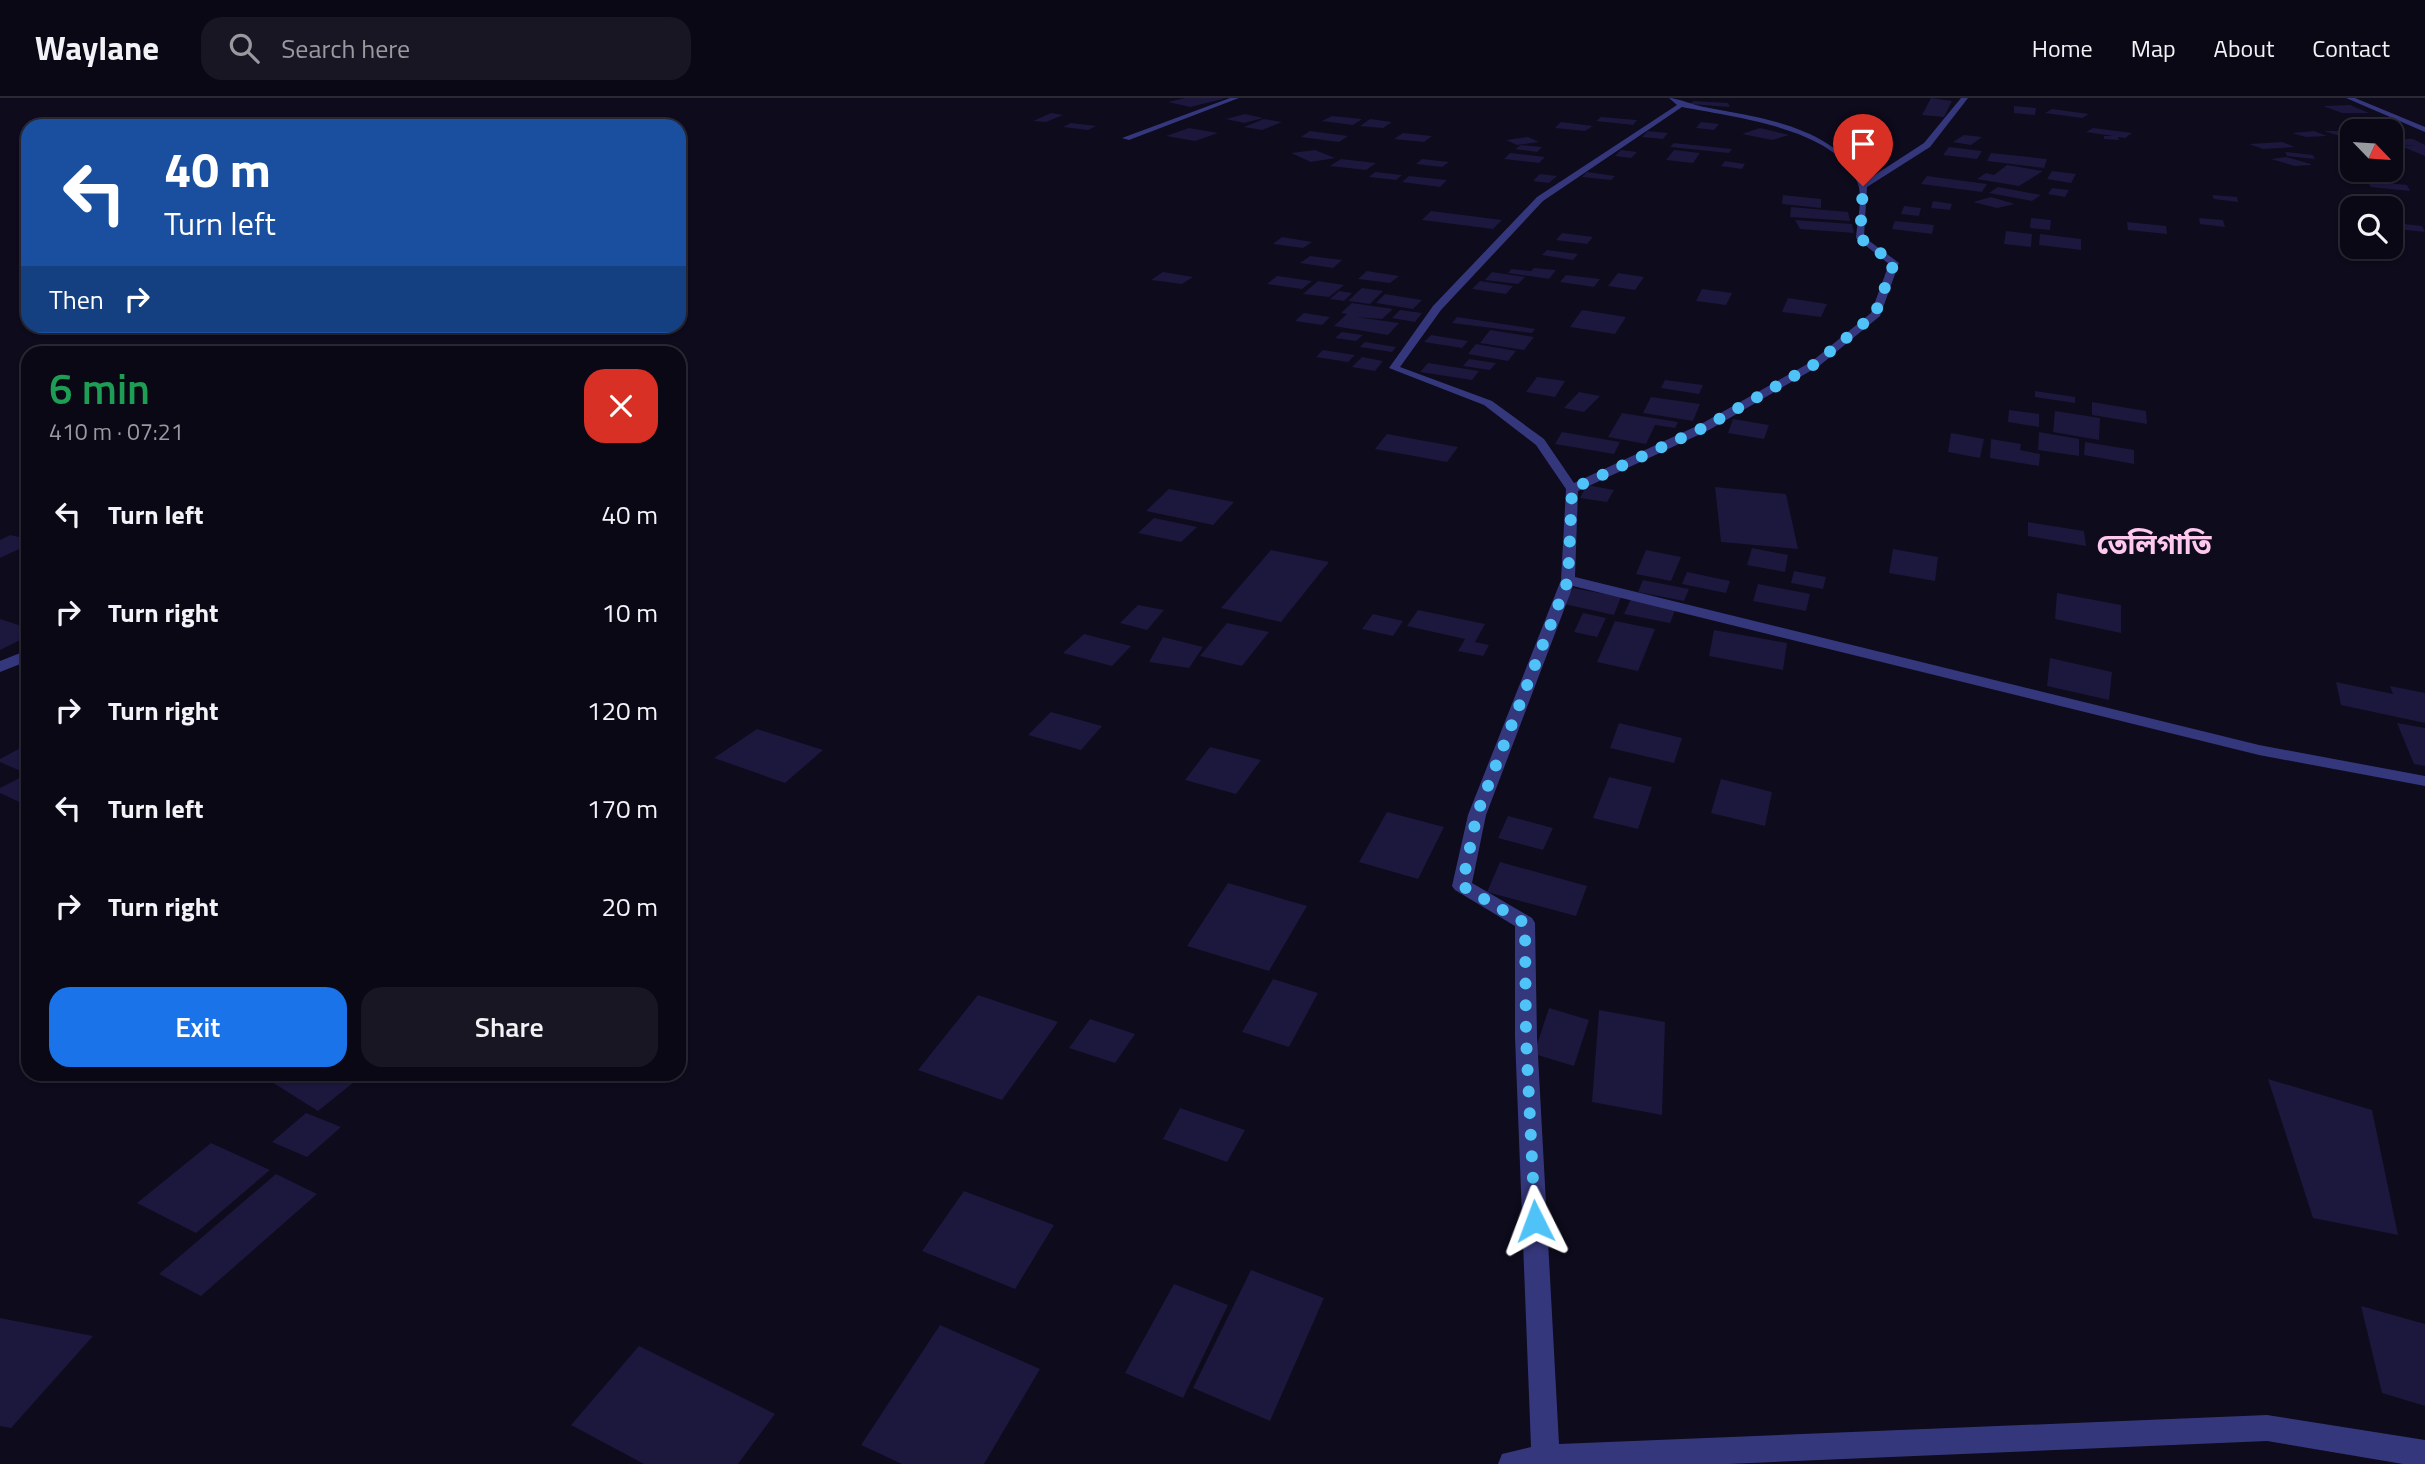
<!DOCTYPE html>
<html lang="en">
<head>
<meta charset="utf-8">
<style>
  :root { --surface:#0a0815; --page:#181622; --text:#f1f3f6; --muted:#999aa0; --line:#2a2934; --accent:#1a73e8 }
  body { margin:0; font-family:"Titillium Web","Noto Sans Bengali",sans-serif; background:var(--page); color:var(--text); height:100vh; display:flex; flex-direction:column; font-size:26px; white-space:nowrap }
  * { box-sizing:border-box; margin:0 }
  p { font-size:23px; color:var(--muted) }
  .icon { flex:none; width:38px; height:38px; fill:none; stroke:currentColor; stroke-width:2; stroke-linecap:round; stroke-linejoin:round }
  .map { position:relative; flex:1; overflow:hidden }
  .drawer { position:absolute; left:21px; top:248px; width:665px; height:735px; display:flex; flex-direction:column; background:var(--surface); border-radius:21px; box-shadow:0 2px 5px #0004,0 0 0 2px var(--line) }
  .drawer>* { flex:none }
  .hud { position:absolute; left:21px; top:21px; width:665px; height:214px; border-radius:21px; box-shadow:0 2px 5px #0004,0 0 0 2px var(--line); background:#1a4fa0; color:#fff; overflow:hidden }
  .needle { width:46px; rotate:115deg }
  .tools { position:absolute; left:2340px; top:21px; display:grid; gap:14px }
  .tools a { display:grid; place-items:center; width:63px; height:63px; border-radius:14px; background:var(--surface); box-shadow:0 2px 5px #0004,0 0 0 2px var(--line); font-size:35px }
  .pin { position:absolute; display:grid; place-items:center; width:60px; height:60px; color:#fff; margin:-72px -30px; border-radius:50% 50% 50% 0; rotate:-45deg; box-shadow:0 0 7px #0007 }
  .pin .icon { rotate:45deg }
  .me { position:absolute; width:77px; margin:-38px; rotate:357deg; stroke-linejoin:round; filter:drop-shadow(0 0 5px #0008) }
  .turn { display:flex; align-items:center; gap:24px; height:147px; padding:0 28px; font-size:32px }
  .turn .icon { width:91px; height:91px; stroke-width:2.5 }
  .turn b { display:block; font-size:49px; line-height:60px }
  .then { display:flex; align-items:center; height:66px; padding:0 28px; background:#0003; gap:14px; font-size:26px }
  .round { display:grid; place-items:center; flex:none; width:74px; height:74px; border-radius:21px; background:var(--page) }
  .head { display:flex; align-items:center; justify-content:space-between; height:119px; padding:0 28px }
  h1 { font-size:42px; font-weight:600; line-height:52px; color:#1e9e55 }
  .cta { display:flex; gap:14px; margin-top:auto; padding:14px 28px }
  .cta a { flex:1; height:80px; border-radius:21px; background:var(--accent); color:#fff; font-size:28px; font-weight:600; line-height:80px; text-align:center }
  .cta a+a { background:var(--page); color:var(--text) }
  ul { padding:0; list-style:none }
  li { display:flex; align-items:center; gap:21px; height:98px; padding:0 28px }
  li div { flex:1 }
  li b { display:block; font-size:26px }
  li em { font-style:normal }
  header { display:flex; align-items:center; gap:42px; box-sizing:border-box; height:98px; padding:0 35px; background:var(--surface); border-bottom:2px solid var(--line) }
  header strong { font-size:33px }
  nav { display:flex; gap:38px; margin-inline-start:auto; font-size:24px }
  .search { width:490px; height:63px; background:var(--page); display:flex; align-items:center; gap:18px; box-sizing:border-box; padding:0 24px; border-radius:21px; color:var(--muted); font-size:26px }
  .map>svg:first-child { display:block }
  .building { fill:#1c173d }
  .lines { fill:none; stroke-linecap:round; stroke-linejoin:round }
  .street { fill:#35377c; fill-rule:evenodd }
  .route { stroke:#4fc3f7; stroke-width:12; stroke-dasharray:0 21.6 }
  .labels { text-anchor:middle; stroke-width:7; stroke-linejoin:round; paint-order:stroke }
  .far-district-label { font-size:28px; font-weight:bold; fill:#ffc8ee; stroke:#0d0b1c }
</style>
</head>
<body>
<header>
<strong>Waylane</strong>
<div class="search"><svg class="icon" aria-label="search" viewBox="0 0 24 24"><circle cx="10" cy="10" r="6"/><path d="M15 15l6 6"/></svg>Search here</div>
<nav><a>Home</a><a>Map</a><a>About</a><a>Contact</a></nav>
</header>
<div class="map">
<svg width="2425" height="1366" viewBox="0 0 2425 1366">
  <rect width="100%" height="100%" fill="#0d0b1c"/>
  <!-- building -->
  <g class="building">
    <path d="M1185,0H1223V1L1190,9L1168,4Z"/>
    <path d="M1931,0L1952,3L1944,19L1922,17Z"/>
    <path d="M1694,3L1728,5L1730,9L1689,6Z"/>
    <path d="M2350,7L2369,15H2342L2323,8Z"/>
    <path d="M2014,8L2036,10L2035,17L2014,15Z"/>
    <path d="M2052,11L2089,16L2082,20L2045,15Z"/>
    <path d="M1051,15L1063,17L1046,24L1033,23Z"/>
    <path d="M1245,16L1263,20L1244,25L1226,21Z"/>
    <path d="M1332,18L1362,21L1353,27L1322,23Z"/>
    <path d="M1601,19L1637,22L1633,27L1596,23Z"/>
    <path d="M1264,21L1282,24L1262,32L1244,29Z"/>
    <path d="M1370,21L1392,24L1383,30L1360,28Z"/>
    <path d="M2352,22L2387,23L2406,32L2370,31Z"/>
    <path d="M1561,24L1593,28L1585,33L1555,30Z"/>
    <path d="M1701,24L1719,26L1714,32L1696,30Z"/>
    <path d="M1071,25L1096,28L1088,32L1063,29Z"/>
    <path d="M1189,30L1218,35L1195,43L1166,38Z"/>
    <path d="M1760,30L1789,37L1772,42L1742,36Z"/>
    <path d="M2093,30L2132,35L2125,40L2118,39L2119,42L2104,41V38H2113L2086,34Z"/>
    <path d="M1310,33L1348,38L1339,44L1301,39Z"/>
    <path d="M1648,33L1668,35L1663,41L1642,39Z"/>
    <path d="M2314,33L2327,38L2306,39L2292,35Z"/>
    <path d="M2324,33H2347L2352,35V42Z"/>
    <path d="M1403,35L1432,38L1424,44L1394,41Z"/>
    <path d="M1964,37L1982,39L1971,47L1953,44Z"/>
    <path d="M1528,39L1539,44L1517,47L1506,42Z"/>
    <path d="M2390,41H2413L2425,47V58L2401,48L2416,47H2402Z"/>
    <path d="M2282,44L2295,49L2263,51L2249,46Z"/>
    <path d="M1674,45L1732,51L1729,55L1670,49Z"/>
    <path d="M1859,45L1889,48L1887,54L1856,50Z"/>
    <path d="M1521,47L1542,49L1537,54L1515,51Z"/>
    <path d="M1949,49L1982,53L1977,61L1943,57Z"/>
    <path d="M1315,52L1335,60L1311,64L1291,55Z"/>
    <path d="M1621,52L1637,54L1631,60L1615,58Z"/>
    <path d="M1674,52L1700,55L1693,65L1666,62Z"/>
    <path d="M1867,54L1889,56L1887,61L1865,59Z"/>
    <path d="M2285,54L2313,57L2315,61L2287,58Z"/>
    <path d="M1510,55L1545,59L1539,65L1504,61Z"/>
    <path d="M1991,55L2047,61L2044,70L1987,63Z"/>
    <path d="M2286,59L2311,66V67L2295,68L2271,61Z"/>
    <path d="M1341,61L1376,65L1366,72L1330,68Z"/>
    <path d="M1422,61L1449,64L1442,69L1416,66Z"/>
    <path d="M1725,63L1745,66L1742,71L1721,68Z"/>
    <path d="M2007,67L2043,73L2019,88L1977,81L1986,75L1994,77Z"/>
    <path d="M2052,73L2076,76L2071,85L2047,81Z"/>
    <path d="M1375,74L1402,77L1396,82L1369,79Z"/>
    <path d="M1587,74L1615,78L1611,82L1582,79Z"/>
    <path d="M1540,76L1557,78L1549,85L1533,83Z"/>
    <path d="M1409,78L1447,82L1440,89L1402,84Z"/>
    <path d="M1927,78L1987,86L1982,94L1921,86Z"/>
    <path d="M2367,83L2407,87L2410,93L2371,89Z"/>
    <path d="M1998,89L2041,97L2032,103L1989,95Z"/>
    <path d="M2052,90L2069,92L2065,99L2048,96Z"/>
    <path d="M1783,97L1821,101V110L1782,106Z"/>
    <path d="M2212,97L2237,99L2238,104L2214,101Z"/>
    <path d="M2369,97L2397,100L2400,105L2372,102Z"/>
    <path d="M1991,99L2015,106L1997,110L1973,104Z"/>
    <path d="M1933,103L1952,106L1950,112L1931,110Z"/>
    <path d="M1904,108L1921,110L1919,118L1901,116Z"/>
    <path d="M1791,109L1848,114L1850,123L1790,119Z"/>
    <path d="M1431,113L1502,122L1493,131L1422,122Z"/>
    <path d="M2031,120L2051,122L2050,132L2030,130Z"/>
    <path d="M2199,120L2223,122L2225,129L2200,126Z"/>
    <path d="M1795,122L1852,126L1854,135L1800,131Z"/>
    <path d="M1895,123L1934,127L1932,136L1892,131Z"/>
    <path d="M2127,124L2166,128L2167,136L2128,132Z"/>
    <path d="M2394,125L2422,128L2425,134L2397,131Z"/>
    <path d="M2006,133L2032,136L2031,149L2004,146Z"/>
    <path d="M1562,135L1593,139L1587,146L1556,142Z"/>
    <path d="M2040,136L2081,141V152L2039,147Z"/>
    <path d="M1282,139L1312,144L1303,150L1273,146Z"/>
    <path d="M1547,152L1578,156L1573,162L1542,157Z"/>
    <path d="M1310,158L1342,162L1333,170L1300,165Z"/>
    <path d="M1534,170L1556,172L1549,181L1508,175L1511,171L1531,173Z"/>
    <path d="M1367,173L1399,178L1390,185L1358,181Z"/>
    <path d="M1163,174L1193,179L1182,186L1151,182Z"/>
    <path d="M1492,174L1525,179L1518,186L1485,182Z"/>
    <path d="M1618,175L1644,179L1635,192L1608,188Z"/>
    <path d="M1566,177L1600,181L1594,189L1560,184Z"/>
    <path d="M1277,178L1312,183L1302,191L1267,186Z"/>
    <path d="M1318,183L1344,187L1329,199L1303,196Z"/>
    <path d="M1480,183L1513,188L1506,196L1472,191Z"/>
    <path d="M1362,190L1383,193L1370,206L1348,203Z"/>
    <path d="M1702,191L1732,195L1726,207L1696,203Z"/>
    <path d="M1339,193L1352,195L1344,203L1330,201Z"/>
    <path d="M1385,196L1422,202L1413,211L1376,205Z"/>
    <path d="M1788,200L1827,206L1821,219L1782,214Z"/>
    <path d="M1352,205L1393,211L1382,221L1356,219L1399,225L1388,237L1334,228L1347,216L1341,215Z"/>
    <path d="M1400,212L1422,215L1415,224L1392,220Z"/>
    <path d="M1582,212L1626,219L1615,236L1570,229Z"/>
    <path d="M1304,215L1330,219L1322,227L1295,223Z"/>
    <path d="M1457,219L1535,231L1532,235L1452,225Z"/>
    <path d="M1490,232L1534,239L1524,252L1480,245Z"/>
    <path d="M1342,234L1363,237L1356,243L1335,240Z"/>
    <path d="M1431,237L1468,243L1462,250L1424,244Z"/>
    <path d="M1365,244L1396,249L1392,254L1360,249Z"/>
    <path d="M1476,246L1516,253L1508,263L1468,256Z"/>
    <path d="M1323,252L1355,257L1348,264L1316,259Z"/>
    <path d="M1362,259L1383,263L1375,273L1352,269Z"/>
    <path d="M1469,261L1496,265L1490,272L1463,268Z"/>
    <path d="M1428,265L1479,273L1472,282L1420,274Z"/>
    <path d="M1537,279L1565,283L1555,299L1526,294Z"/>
    <path d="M1665,282L1703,287L1699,296L1661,290Z"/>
    <path d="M2035,293L2075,299V305L2035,299Z"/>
    <path d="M1579,294L1600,298L1584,314L1564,310Z"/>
    <path d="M1651,299L1700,306L1693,323L1643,315Z"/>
    <path d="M2092,304L2146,313L2147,326L2092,317Z"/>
    <path d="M2009,312L2039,316V329L2008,324Z"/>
    <path d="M2055,313L2100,320L2099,342L2053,334Z"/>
    <path d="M1622,315L1678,324L1675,330L1655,327L1646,346L1608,339Z"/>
    <path d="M1733,321L1769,327L1764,341L1728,335Z"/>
    <path d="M1562,334L1620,344L1614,356L1555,346Z"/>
    <path d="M2039,334L2079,341V358L2038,352Z"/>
    <path d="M1951,335L1984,341L1980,360L1948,354Z"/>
    <path d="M1387,336L1458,349L1447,364L1375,351Z"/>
    <path d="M1991,341L2021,346L2020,352L2040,356L2039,368L1990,360Z"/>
    <path d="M2085,344L2134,352V366L2084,357Z"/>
    <path d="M1587,387L1614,392L1607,404L1580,400Z"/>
    <path d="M1715,389L1786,396L1798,451L1721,444Z"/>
    <path d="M1169,391L1234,404L1213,427L1146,413Z"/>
    <path d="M1154,420L1197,429L1181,444L1138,435Z"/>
    <path d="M2028,424L2084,433L2086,448L2028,438Z"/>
    <path d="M10,437L28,441V447L0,460V442Z"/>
    <path d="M1752,450L1788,457L1785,474L1747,467Z"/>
    <path d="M1893,451L1938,459L1935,483L1889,475Z"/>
    <path d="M1271,452L1329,464L1281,524L1221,510Z"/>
    <path d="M1646,452L1681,459L1671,483L1636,476Z"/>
    <path d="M1794,473L1826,479L1823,491L1791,485Z"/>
    <path d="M1687,474L1730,483L1726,495L1682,486Z"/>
    <path d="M1643,482L1689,491L1684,503L1638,494Z"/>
    <path d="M1758,486L1810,496L1806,513L1753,503Z"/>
    <path d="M1573,490L1621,499L1614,517L1564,506Z"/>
    <path d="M2057,495L2121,507V535L2055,521Z"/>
    <path d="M1631,501L1676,510L1670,525L1624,516Z"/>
    <path d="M1138,507L1164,512L1147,532L1120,525Z"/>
    <path d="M1418,512L1485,526L1475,544L1489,547L1483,558L1458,553L1465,541L1407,528Z"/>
    <path d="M1583,515L1606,520L1597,539L1574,534Z"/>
    <path d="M1373,516L1403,523L1393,538L1362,531Z"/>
    <path d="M0,521L28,530V538L0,552Z"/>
    <path d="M1615,523L1655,531L1638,573L1597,564Z"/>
    <path d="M1227,525L1269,534L1242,568L1200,558Z"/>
    <path d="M1714,532L1787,545L1783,572L1709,558Z"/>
    <path d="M1084,536L1131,548L1112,568L1063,555Z"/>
    <path d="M1163,539L1203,549L1189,570L1149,564Z"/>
    <path d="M2050,560L2112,574L2109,602L2047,588Z"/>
    <path d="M2336,584L2393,596L2390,588L2425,595V625L2341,607Z"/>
    <path d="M1051,614L1102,628L1081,652L1028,637Z"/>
    <path d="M1619,625L1682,640L1674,665L1610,650Z"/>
    <path d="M2397,625L2425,630V668L2414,666Z"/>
    <path d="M757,631L823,652L785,685L714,660Z"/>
    <path d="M28,646V671L23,674L0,664V661Z"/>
    <path d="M1210,649L1261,662L1236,696L1185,682Z"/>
    <path d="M28,676V708L0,695V690Z"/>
    <path d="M1609,679L1652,689L1638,731L1593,720Z"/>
    <path d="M1721,681L1772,694L1765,728L1711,715Z"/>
    <path d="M1387,714L1444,729L1418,781L1359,764Z"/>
    <path d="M1508,718L1553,730L1543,752L1498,740Z"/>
    <path d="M1500,764L1587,788L1576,818L1487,794Z"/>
    <path d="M1228,785L1307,808L1269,873L1187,848Z"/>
    <path d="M1273,881L1318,895L1289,949L1242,934Z"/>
    <path d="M978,897L1058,924L1002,1002L918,972Z"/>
    <path d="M1549,910L1589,922L1574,968L1534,956Z"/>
    <path d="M1599,912L1665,924L1662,1017L1592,1004Z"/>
    <path d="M1090,921L1135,936L1115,965L1069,950Z"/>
    <path d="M259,976H364L318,1013Z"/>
    <path d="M2268,981L2372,1012L2398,1137L2313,1120Z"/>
    <path d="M1180,1010L1245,1032L1227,1064L1163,1041Z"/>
    <path d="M306,1015L341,1029L307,1059L272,1044Z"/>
    <path d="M211,1045L270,1072L196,1135L137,1105Z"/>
    <path d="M276,1076L317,1096L201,1198L159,1176Z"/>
    <path d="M964,1093L1054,1127L1015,1191L922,1153Z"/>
    <path d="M1251,1172L1324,1200L1270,1323L1193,1290Z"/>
    <path d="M1174,1186L1228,1207L1183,1300L1125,1275Z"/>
    <path d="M2361,1208L2425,1226V1308L2382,1295Z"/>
    <path d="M0,1220L93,1238L11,1330L0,1328Z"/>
    <path d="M940,1227L1040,1271L984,1366H902L861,1347Z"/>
    <path d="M639,1248L775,1316L738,1366H644L571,1327Z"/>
  </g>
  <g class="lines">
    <!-- street -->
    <g class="street">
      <path d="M1230,0H1239L1129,42L1122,40Z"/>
      <path d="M1669,0C1677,0 1693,7 1704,9C1762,20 1833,28 1864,84L1924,45L1961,0H1968L1930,49L1867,89L1864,139L1899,165L1880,218L1819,268L1709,332L1578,393L1575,479L2259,647L2425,678V688L2259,657L1573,488L1486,717L1472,785L1532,820L1535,825L1537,939L1559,1346L2267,1317L2425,1342V1366H2403L2267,1343L1728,1366H1498L1502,1356L1531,1349L1515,939V828L1455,792L1452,788L1468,717L1561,482L1566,391L1536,347L1484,307L1389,270L1433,208L1537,99L1677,7ZM1682,9C1732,19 1839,30 1858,86C1863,100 1857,125 1856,140L1889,166L1871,215L1811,264L1701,326L1574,385L1544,341L1492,303L1400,269L1441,212L1543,103Z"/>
      <path d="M2346,0H2355L2425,29V34Z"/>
      <path d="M28,552V563L0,574V563Z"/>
    </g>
  </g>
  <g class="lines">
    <!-- route -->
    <path class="route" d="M1535,1123L1526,939L1525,825L1462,788L1477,716L1568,482L1572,391L1705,329L1815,266L1875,216L1894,165L1860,140L1863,88"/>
  </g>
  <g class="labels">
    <!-- far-district labels -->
    <g class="far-district-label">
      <text x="2154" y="456">তেলিগাতি</text>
    </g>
  </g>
</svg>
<div class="tools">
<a><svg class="needle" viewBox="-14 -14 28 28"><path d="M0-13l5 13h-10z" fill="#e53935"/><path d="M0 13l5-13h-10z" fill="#999aa0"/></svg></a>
<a><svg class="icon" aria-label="search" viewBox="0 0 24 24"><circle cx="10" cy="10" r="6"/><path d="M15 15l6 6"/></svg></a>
</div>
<div class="pin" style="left:1863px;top:88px;background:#d93025"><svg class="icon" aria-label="arrive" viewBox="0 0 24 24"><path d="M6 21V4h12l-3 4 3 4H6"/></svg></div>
<svg class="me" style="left:1535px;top:1123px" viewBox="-20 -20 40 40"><path d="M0-17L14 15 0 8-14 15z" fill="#4fc3f7" stroke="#fff" stroke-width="4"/></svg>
<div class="hud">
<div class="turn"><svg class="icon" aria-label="left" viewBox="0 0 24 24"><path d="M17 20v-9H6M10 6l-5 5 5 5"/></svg><div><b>40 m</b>Turn left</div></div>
<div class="then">Then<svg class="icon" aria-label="right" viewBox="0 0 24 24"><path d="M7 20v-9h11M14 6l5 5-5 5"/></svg></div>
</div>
<section class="drawer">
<div class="head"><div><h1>6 min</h1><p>410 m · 07:21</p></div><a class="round" style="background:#d93025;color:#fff"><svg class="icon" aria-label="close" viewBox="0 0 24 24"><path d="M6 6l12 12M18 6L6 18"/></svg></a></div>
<ul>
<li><svg class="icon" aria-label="left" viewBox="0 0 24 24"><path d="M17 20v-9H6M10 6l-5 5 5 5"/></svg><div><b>Turn left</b></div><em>40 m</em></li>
<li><svg class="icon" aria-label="right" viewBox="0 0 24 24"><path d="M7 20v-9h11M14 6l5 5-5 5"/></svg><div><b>Turn right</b></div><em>10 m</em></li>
<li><svg class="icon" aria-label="right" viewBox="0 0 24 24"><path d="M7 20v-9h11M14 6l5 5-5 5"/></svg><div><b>Turn right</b></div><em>120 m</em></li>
<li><svg class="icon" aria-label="left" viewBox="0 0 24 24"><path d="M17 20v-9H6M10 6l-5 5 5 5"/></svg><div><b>Turn left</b></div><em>170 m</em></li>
<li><svg class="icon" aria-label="right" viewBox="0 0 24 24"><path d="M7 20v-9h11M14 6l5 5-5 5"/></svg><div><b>Turn right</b></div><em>20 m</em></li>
</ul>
<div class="cta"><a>Exit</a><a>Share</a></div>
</section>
</div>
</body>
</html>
